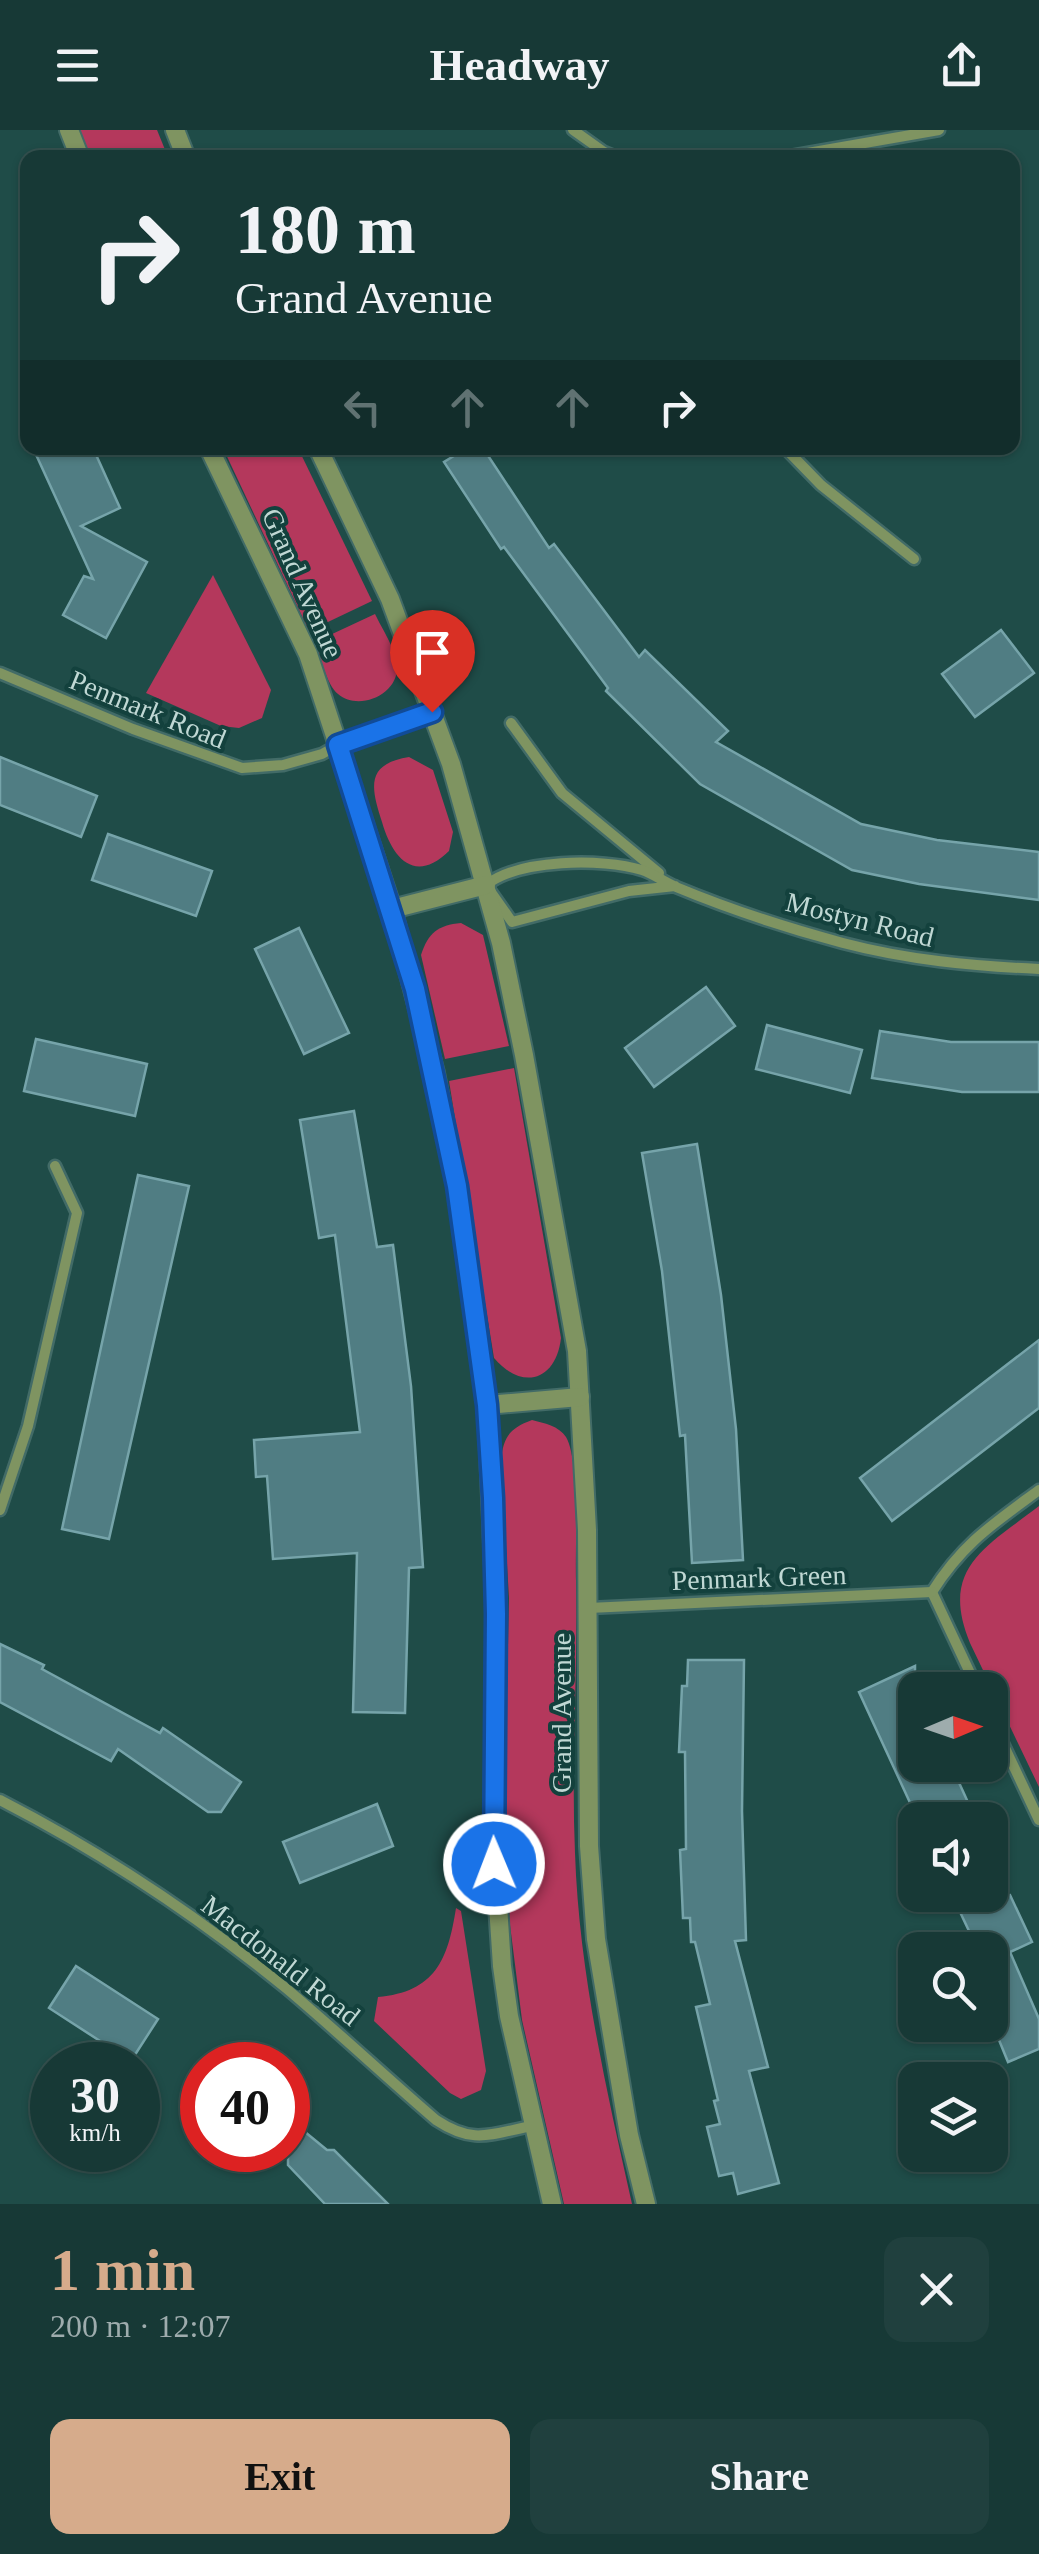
<!DOCTYPE html>
<html lang="en">
<head>
<meta charset="utf-8">
<style>
  :root { --surface:#173936; --page:#20403e; --text:#f1f3f6; --muted:#9eacad; --line:#365351; --accent:#d6ab8b }
  body { margin:0; font-family:Georgia,serif; background:var(--page); color:var(--text); height:100vh; display:flex; flex-direction:column; font-size:38px; white-space:nowrap }
  * { box-sizing:border-box; margin:0 }
  p { font-size:32px; color:var(--muted) }
  .icon { flex:none; width:55px; height:55px; fill:none; stroke:currentColor; stroke-width:2; stroke-linecap:round; stroke-linejoin:round }
  .map { position:relative; height:2074px; overflow:hidden }
  .side { display:flex; flex-direction:column; background:var(--surface); flex:1 }
  .side>* { flex:none }
  .top-card { position:absolute; left:20px; top:20px; width:1000px; height:305px; border-radius:20px; box-shadow:0 2px 8px #0004,0 0 0 2px var(--line); background:#173936; color:var(--text); overflow:hidden }
  .needle { width:65px; rotate:88deg }
  .tools { position:absolute; left:898px; top:1542px; display:grid; gap:20px }
  .tools a { display:grid; place-items:center; width:110px; height:110px; border-radius:20px; background:var(--surface); box-shadow:0 2px 8px #0004,0 0 0 2px var(--line); font-size:50px }
  .speed { position:absolute; left:30px; top:1912px; display:flex; gap:20px; font-size:50px; font-weight:700; text-align:center }
  .speed>* { display:grid; place-content:center; width:130px; height:130px; border-radius:50%; background:var(--surface); box-shadow:0 2px 8px #0004,0 0 0 2px var(--line); line-height:1 }
  .speed small { font-size:25px; font-weight:400 }
  .speed .limit { border:15px solid #d22; background:#fff; color:#111 }
  .pin { position:absolute; display:grid; place-items:center; width:85px; height:85px; color:#fff; margin:-102px -42px; border-radius:50% 50% 50% 0; rotate:-45deg; box-shadow:0 0 10px #0007 }
  .pin .icon { rotate:45deg }
  .me { position:absolute; width:110px; margin:-55px; rotate:359deg; stroke-linejoin:round; filter:drop-shadow(0 0 8px #0008) }
  .turn { display:flex; align-items:center; gap:35px; height:210px; padding:0 50px; font-size:45px }
  .turn .icon { width:130px; height:130px; stroke-width:2.5 }
  .turn b { display:block; font-size:70px; line-height:85px }
  .lanes { display:flex; align-items:center; height:95px; padding:0 50px; background:#0003; justify-content:center; gap:50px; direction:ltr }
  .lanes .off { opacity:.35 }
  .round { display:grid; place-items:center; flex:none; width:105px; height:105px; border-radius:20px; background:var(--page) }
  .summary { display:flex; align-items:center; justify-content:space-between; height:170px; padding:0 50px }
  h1 { font-size:60px; font-weight:800; line-height:75px; color:var(--accent) }
  .action { display:flex; gap:20px; margin-top:auto; padding:20px 50px }
  .action a { flex:1; height:115px; border-radius:20px; background:var(--accent); color:#111; font-size:40px; font-weight:800; line-height:115px; text-align:center }
  .action a+a { background:var(--page); color:var(--text) }
  header { display:flex; justify-content:space-between; align-items:center; height:130px; padding:0 50px; background:var(--surface); font-size:45px; font-weight:800 }
  .map>svg:first-child { display:block }
  .green { fill:#b4385c }
  .building { fill:#507d83; stroke:#76a4aa; stroke-width:2.5 }
  .lines { fill:none; stroke-linecap:round; stroke-linejoin:round }
  .minor-casing { stroke:#426b67; stroke-width:15 }
  .tertiary-casing { stroke:#426b67; stroke-width:22 }
  .minor { stroke:#7f9461; stroke-width:10 }
  .tertiary { stroke:#7f9461; stroke-width:18 }
  .route-casing { stroke:#114b97; stroke-width:25 }
  .route { stroke:#1a73e8; stroke-width:18 }
  .labels { text-anchor:middle; stroke-width:8; stroke-linejoin:round; paint-order:stroke }
  .street-label { font-size:28px; fill:#c0d8d4; stroke:#13413d }
</style>
</head>
<body>
<header><svg class="icon" aria-label="menu" viewBox="0 0 24 24"><path d="M4 6h16M4 12h16M4 18h16"/></svg>Headway<svg class="icon" aria-label="share" viewBox="0 0 24 24"><path d="M12 15V3M7 8l5-5 5 5M5 13v7h14v-7"/></svg></header>
<div class="map">
<svg width="1039" height="2074" viewBox="0 0 1039 2074">
  <rect width="100%" height="100%" fill="#1f4c48"/>
  <!-- green -->
  <g class="green">
    <path d="M79,0H157L168,27H91Z"/>
    <path d="M223,318H298L372,471L309,501Z"/>
    <path d="M213,445L271,560L262,588L239,598L221,596L146,563Z"/>
    <path d="M375,484C382,499 396,519 397,536C399,564 359,582 338,564C326,554 321,527 315,512Z"/>
    <path d="M409,627L433,640L453,702L449,721C414,755 392,727 382,692C371,658 365,634 409,627Z"/>
    <path d="M461,793L483,805L509,916L445,929L421,825C428,803 438,795 461,793Z"/>
    <path d="M514,938L561,1208C556,1251 522,1261 494,1228L449,951Z"/>
    <path d="M532,1290C544,1293 559,1296 566,1307C580,1330 575,1420 576,1450C578,1541 571,1632 575,1723C579,1842 606,1958 632,2074H564L522,1890L510,1795L504,1703L509,1468L501,1331C503,1307 510,1298 532,1290Z"/>
    <path d="M1039,1376V1657L970,1513C939,1438 986,1417 1039,1376Z"/>
    <path d="M456,1778L461,1781L486,1941L481,1960L461,1969L450,1963L374,1891L378,1867C435,1862 448,1830 456,1778Z"/>
  </g>
  <!-- building -->
  <g class="building">
    <path d="M33,318H93L120,378L81,396L147,432L106,508L63,485L84,446L93,449Z"/>
    <path d="M467,318H483L549,418L554,414L639,527L645,520L728,601L716,612L861,694L937,710L1039,722V770L919,754L852,740L700,654L606,561L608,558L504,417L501,419L444,332Z"/>
    <path d="M1001,500L1034,543L975,587L942,544Z"/>
    <path d="M0,627L97,666L81,707L0,675Z"/>
    <path d="M108,704L212,741L196,786L92,750Z"/>
    <path d="M299,798L349,903L304,924L255,819Z"/>
    <path d="M706,857L735,896L654,957L625,918Z"/>
    <path d="M767,895L862,920L850,963L756,939Z"/>
    <path d="M880,901L951,912H1039V962H962L872,948Z"/>
    <path d="M36,909L147,934L135,986L24,961Z"/>
    <path d="M354,981L377,1117L393,1115L411,1256L423,1437L409,1438L405,1583L353,1582L357,1423L273,1429L267,1346L256,1347L254,1310L360,1302L335,1105L319,1108L300,990Z"/>
    <path d="M697,1014L721,1165L736,1299L743,1430L692,1433L685,1305L680,1306L662,1141L642,1023Z"/>
    <path d="M138,1045L189,1056L109,1409L62,1399Z"/>
    <path d="M1039,1210V1278L892,1391L860,1348Z"/>
    <path d="M0,1514L44,1535L42,1539L160,1603L163,1598L241,1652L221,1682H208L118,1619L111,1631L0,1572Z"/>
    <path d="M688,1530H744L742,1681L746,1810L735,1811L768,1937L749,1941L779,2053L738,2064L733,2043L719,2046L707,1997L720,1994L714,1971L718,1970L696,1877L710,1874L695,1812H691L690,1788H683L680,1720L686,1719L685,1622H679L682,1556H687Z"/>
    <path d="M915,1536V1635H951L976,1690H918L859,1562Z"/>
    <path d="M377,1674L393,1716L300,1753L283,1712Z"/>
    <path d="M952,1765H1010L1032,1812L1010,1822L1039,1889V1919L1008,1932L990,1888V1820H978Z"/>
    <path d="M76,1836L158,1889L131,1931L49,1878Z"/>
    <path d="M288,1988L327,2020H334L388,2074H325L288,2035Z"/>
  </g>
  <g class="lines">
    <!-- minor casing -->
    <g class="minor-casing">
      <g id="minor">
        <path d="M573,0L604,22L619,28"/>
        <path d="M779,28L939,0"/>
        <path d="M785,318L821,355L914,429"/>
        <path d="M0,543L133,599L242,638L283,635L322,624L338,615"/>
        <path d="M511,593L562,663L659,743"/>
        <path d="M675,756L629,761L512,792L486,755C519,729 602,728 642,740C654,744 664,752 676,757C729,779 787,798 843,813C908,830 972,836 1039,839"/>
        <path d="M0,1380L28,1296L77,1083L55,1036"/>
        <path d="M932,1462C963,1413 993,1394 1039,1360"/>
        <path d="M932,1462L978,1560"/>
        <path d="M589,1478L932,1462"/>
        <path d="M990,1586L1039,1690"/>
        <path d="M0,1670C101,1722 199,1787 287,1859C338,1902 386,1947 436,1990C474,2015 490,2004 532,1996"/>
      </g>
    </g>
    <!-- tertiary casing -->
    <g class="tertiary-casing">
      <g id="tertiary">
        <path d="M69,0L80,28"/>
        <path d="M175,0L186,28"/>
        <path d="M209,318L308,524L392,779L435,943L457,1056L487,1275L496,1484L493,1700L502,1836L509,1886L552,2074"/>
        <path d="M318,318L390,469L451,634L501,813L524,925L577,1221L587,1400L589,1716L596,1809L629,2005L646,2074"/>
        <path d="M338,615L433,582"/>
        <path d="M392,779L486,755"/>
        <path d="M487,1275L580,1267"/>
      </g>
    </g>
    <!-- minor -->
    <use href="#minor" class="minor"/>
    <!-- tertiary -->
    <use href="#tertiary" class="tertiary"/>
  </g>
  <g class="lines">
    <!-- route casing -->
    <g class="route-casing">
      <path id="route" d="M432,582L338,615L415,859L457,1056L487,1275L493,1368L496,1484L494,1734"/>
    </g>
    <!-- route -->
    <use href="#route" class="route"/>
  </g>
  <g class="labels">
    <!-- street labels -->
    <g class="street-label">
      <text transform="translate(303 453) rotate(66)" y="10">Grand Avenue</text>
      <text transform="translate(148 579) rotate(22)" y="10">Penmark Road</text>
      <text transform="translate(860 789) rotate(14)" y="10">Mostyn Road</text>
      <text transform="translate(759 1447) rotate(-2)" y="10">Penmark Green</text>
      <text transform="translate(561 1583) rotate(-90)" y="10">Grand Avenue</text>
      <text transform="translate(281 1830) rotate(38)" y="10">Macdonald Road</text>
    </g>
  </g>
</svg>
<div class="tools">
<a><svg class="needle" viewBox="-14 -14 28 28"><path d="M0-13l5 13h-10z" fill="#e53935"/><path d="M0 13l5-13h-10z" fill="#9eacad"/></svg></a>
<a><svg class="icon" aria-label="sound" viewBox="0 0 24 24"><path d="M4 9h4l5-4v14l-5-4H4zM17 9q2 3 0 6"/></svg></a>
<a><svg class="icon" aria-label="search" viewBox="0 0 24 24"><circle cx="10" cy="10" r="6"/><path d="M15 15l6 6"/></svg></a>
<a><svg class="icon" aria-label="layers" viewBox="0 0 24 24"><path d="M12 4l9 5-9 5-9-5zM3 14l9 5 9-5"/></svg></a>
</div>
<div class="speed"><div>30<small>km/h</small></div><div class="limit">40</div></div>
<div class="pin" style="left:432px;top:582px;background:#d93025"><svg class="icon" aria-label="arrive" viewBox="0 0 24 24"><path d="M6 21V4h12l-3 4 3 4H6"/></svg></div>
<svg class="me" style="left:494px;top:1734px" viewBox="-20 -20 40 40"><circle r="17" fill="#1a73e8" stroke="#fff" stroke-width="3"/><path d="M0-11L8 9 0 5-8 9z" fill="#fff"/></svg>
<div class="top-card">
<div class="turn"><svg class="icon" aria-label="right" viewBox="0 0 24 24"><path d="M7 20v-9h11M14 6l5 5-5 5"/></svg><div><b>180 m</b>Grand Avenue</div></div>
<div class="lanes"><svg class="icon off" aria-label="left" viewBox="0 0 24 24"><path d="M17 20v-9H6M10 6l-5 5 5 5"/></svg><svg class="icon off" aria-label="ahead" viewBox="0 0 24 24"><path d="M12 20V5M6 11l6-6 6 6"/></svg><svg class="icon off" aria-label="ahead" viewBox="0 0 24 24"><path d="M12 20V5M6 11l6-6 6 6"/></svg><svg class="icon" aria-label="right" viewBox="0 0 24 24"><path d="M7 20v-9h11M14 6l5 5-5 5"/></svg></div>
</div>
</div>
<section class="side">
<div class="summary"><div><h1>1 min</h1><p>200 m · 12:07</p></div><a class="round"><svg class="icon" aria-label="close" viewBox="0 0 24 24"><path d="M6 6l12 12M18 6L6 18"/></svg></a></div>
<div class="action"><a>Exit</a><a>Share</a></div>
</section>
</body>
</html>
